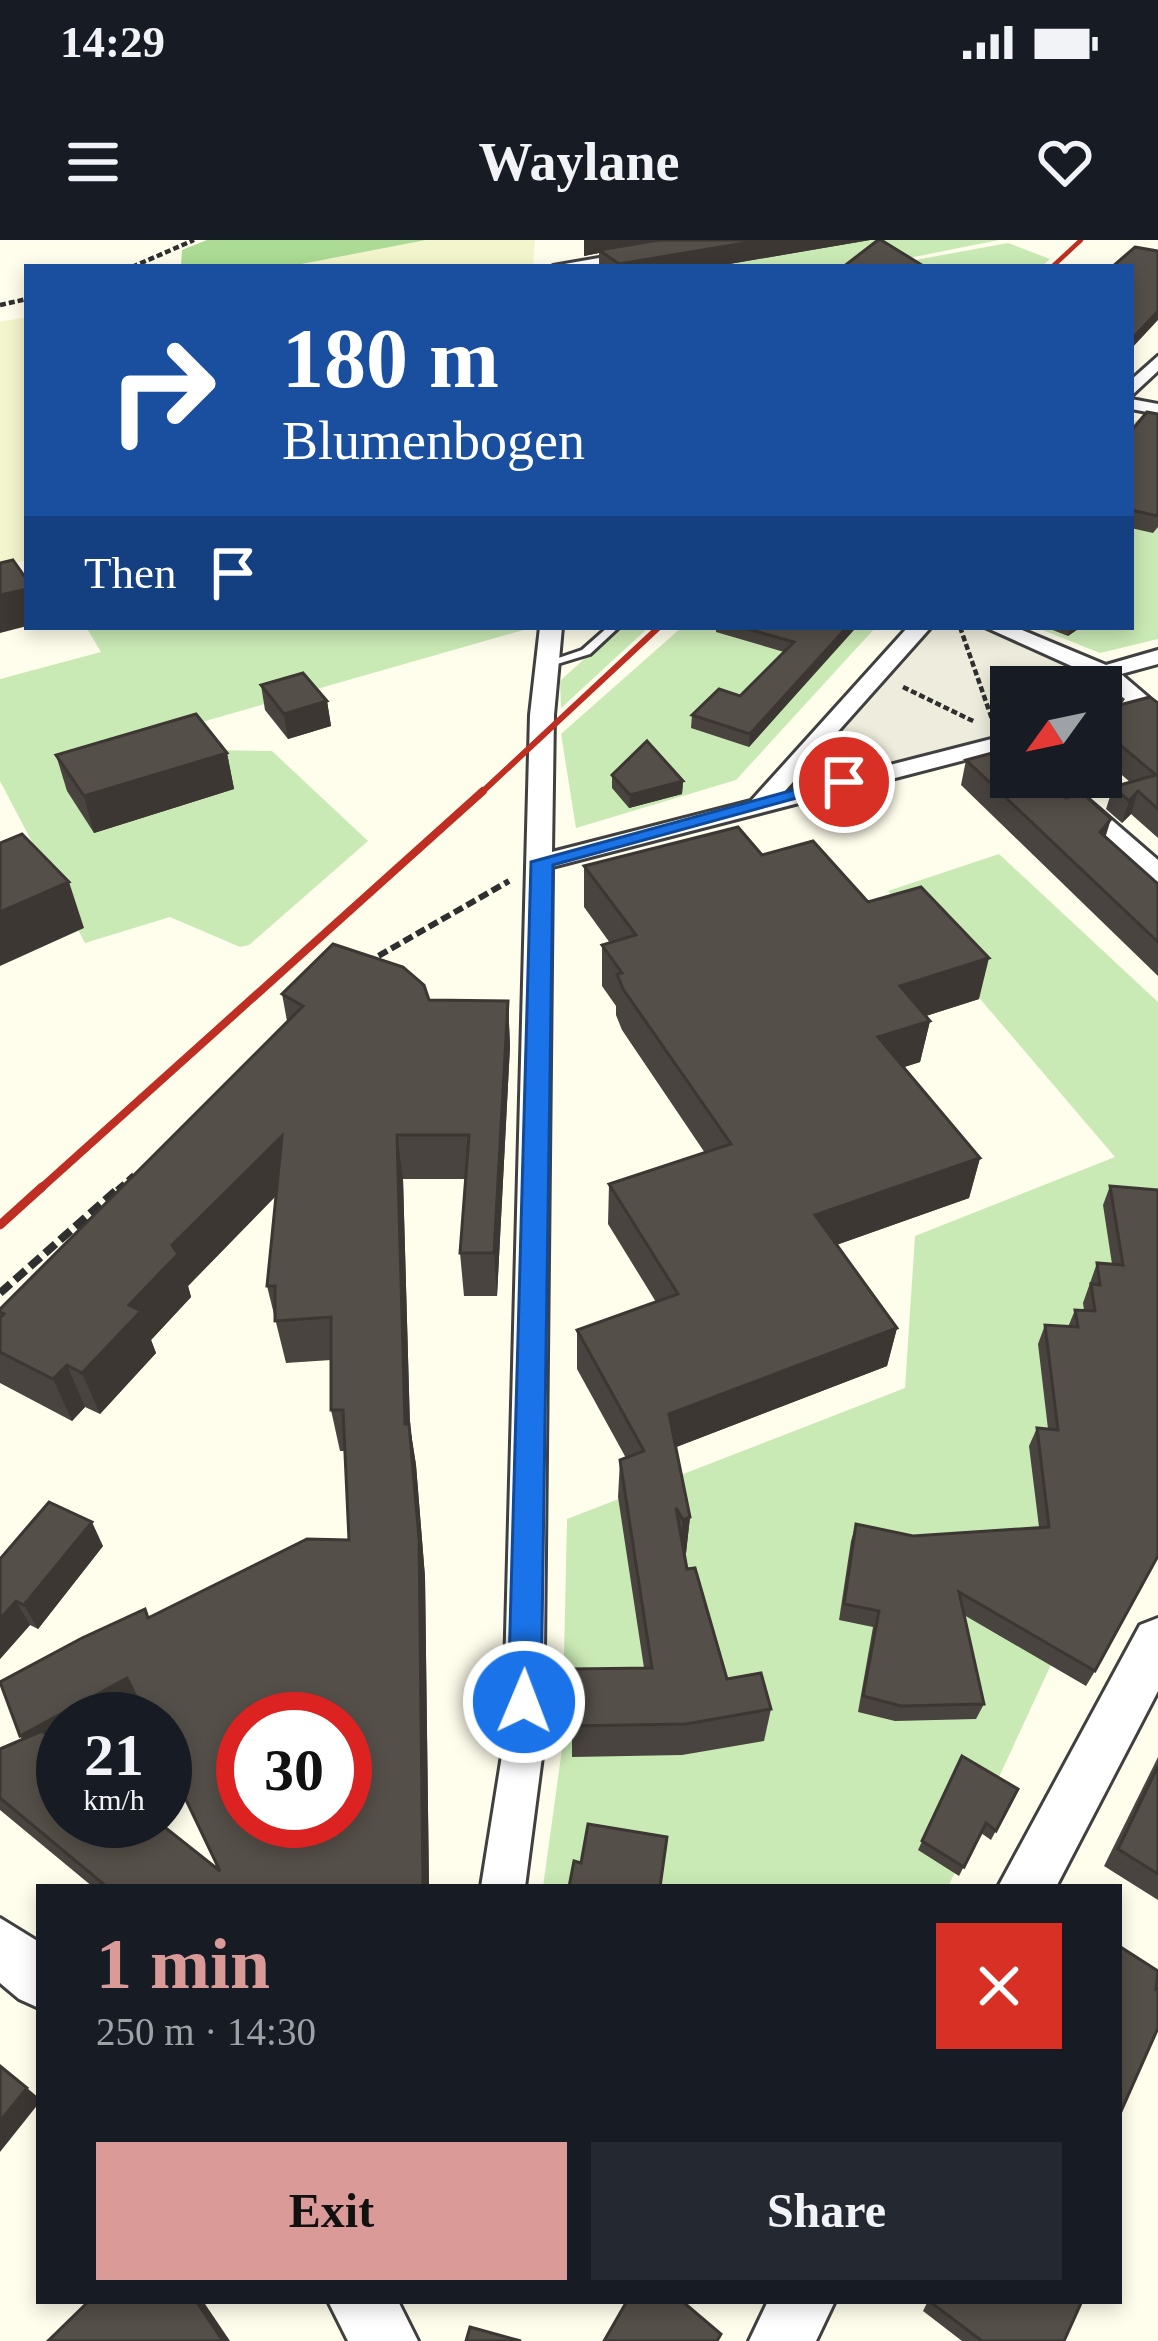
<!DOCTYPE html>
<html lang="en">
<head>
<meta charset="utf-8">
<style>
  :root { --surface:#171b24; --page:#242831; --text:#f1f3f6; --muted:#9ea1a6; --accent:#da9a97 }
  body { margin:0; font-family:Georgia,serif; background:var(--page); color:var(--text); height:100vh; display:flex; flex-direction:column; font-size:45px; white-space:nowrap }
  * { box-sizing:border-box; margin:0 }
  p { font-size:39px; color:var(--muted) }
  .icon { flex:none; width:66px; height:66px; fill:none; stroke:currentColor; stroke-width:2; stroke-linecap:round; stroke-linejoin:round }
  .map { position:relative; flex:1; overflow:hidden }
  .side { position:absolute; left:36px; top:1644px; width:1086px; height:420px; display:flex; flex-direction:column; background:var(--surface); border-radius:0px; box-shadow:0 6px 18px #0003 }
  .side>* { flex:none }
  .top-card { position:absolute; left:24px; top:24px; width:1110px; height:366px; border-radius:0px; box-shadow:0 6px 18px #0003; background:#1a4fa0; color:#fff; overflow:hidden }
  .needle { width:78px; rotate:237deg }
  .controls { position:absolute; left:990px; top:426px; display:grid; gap:24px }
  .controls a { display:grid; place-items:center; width:132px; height:132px; border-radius:0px; background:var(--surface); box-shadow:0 6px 18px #0003; font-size:60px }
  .speed { position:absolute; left:36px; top:1452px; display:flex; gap:24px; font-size:60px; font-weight:700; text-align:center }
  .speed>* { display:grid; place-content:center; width:156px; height:156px; border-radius:50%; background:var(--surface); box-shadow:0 6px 18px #0003; line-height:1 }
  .speed small { font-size:30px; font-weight:400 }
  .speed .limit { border:18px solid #d22; background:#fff; color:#111 }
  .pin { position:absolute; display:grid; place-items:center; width:102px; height:102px; color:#fff; margin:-51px; border:6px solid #fff; border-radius:50%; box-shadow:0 3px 12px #0007 }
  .me { position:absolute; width:132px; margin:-66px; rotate:1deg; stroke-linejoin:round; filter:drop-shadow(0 0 9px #0008) }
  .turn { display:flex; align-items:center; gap:42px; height:252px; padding:0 60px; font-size:54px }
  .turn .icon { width:156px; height:156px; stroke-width:2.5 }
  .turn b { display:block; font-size:84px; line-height:102px }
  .then { display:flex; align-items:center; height:114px; padding:0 60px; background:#0003; gap:24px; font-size:45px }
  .round { display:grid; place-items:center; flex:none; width:126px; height:126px; border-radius:0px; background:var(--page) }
  .summary { display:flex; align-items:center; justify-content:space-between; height:204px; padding:0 60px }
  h1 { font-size:72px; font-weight:800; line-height:90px; color:var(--accent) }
  .cta { display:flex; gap:24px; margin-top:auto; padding:24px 60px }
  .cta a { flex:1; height:138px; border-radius:0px; background:var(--accent); color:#111; font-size:48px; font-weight:800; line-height:138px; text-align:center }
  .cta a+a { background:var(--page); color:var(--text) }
  .status { display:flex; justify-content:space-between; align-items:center; height:84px; padding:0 60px; background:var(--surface); direction:ltr }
  .status svg { height:33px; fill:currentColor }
  header { display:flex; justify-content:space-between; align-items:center; height:156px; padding:0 60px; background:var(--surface); font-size:54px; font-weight:800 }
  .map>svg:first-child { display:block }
  .farmland { fill:#f3f5cc }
  .green { fill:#caeab5 }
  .forest { fill:#abdb94 }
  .plaza { fill:#eeecdc }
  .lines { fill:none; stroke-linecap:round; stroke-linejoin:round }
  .service-casing { stroke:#404040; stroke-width:6 }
  .minor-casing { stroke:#404040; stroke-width:6 }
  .tertiary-casing { stroke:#404040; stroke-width:6 }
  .path-far2 { stroke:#2f2f2f; stroke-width:4.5; stroke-dasharray:6 3; stroke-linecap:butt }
  .path-far1 { stroke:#2f2f2f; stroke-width:6; stroke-dasharray:10 4.5; stroke-linecap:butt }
  .path { stroke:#2f2f2f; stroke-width:8; stroke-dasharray:14 6; stroke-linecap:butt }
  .service { fill:#fff; fill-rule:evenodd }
  .minor { fill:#fff; fill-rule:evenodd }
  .tertiary { fill:#fff; fill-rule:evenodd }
  .rail-far3 { stroke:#bf2e22; stroke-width:4.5 }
  .rail-far2 { stroke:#bf2e22; stroke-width:6 }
  .rail-far1 { stroke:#bf2e22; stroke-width:8 }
  .rail { stroke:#bf2e22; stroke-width:9 }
  .wall { fill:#49443f; fill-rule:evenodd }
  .shaded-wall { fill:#3c3733 }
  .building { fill:#554f49; stroke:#3c3733; stroke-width:3; fill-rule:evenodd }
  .route { fill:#1a73e8; stroke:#114b97; stroke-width:3 }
</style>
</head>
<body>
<div class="status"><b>14:29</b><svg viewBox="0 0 49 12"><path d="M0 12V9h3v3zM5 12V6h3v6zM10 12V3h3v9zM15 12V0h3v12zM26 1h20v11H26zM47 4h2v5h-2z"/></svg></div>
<header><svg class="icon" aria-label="menu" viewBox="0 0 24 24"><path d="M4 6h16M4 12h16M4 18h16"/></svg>Waylane<svg class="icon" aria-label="heart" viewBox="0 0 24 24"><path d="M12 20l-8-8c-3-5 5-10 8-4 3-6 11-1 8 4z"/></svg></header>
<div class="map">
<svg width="1158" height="2101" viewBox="0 0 1158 2101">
  <rect width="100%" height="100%" fill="#fffeec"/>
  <!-- farmland -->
  <g class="farmland">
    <path d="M426,0H535L533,27H286Z"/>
    <path d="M27,77V320L0,326V82Z"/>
  </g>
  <!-- green -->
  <g class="green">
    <path d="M765,0H999L864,27H598Z"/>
    <path d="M1008,3L1050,19L1041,27H877Z"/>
    <path d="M1146,176L1158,178V399L1100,413L1035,387H1131V183Z"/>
    <path d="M86,387H534L188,486L204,510L272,511L368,601L249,705L240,707L170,677L85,703L0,541V439L101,412Z"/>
    <path d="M619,387H649L561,468L560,441Z"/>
    <path d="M682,387H876L736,540L576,588L561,494Z"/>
    <path d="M999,614L1158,762V1194L948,1647H543L562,1509L567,1279L905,1148L915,996L1115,917L888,651Z"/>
  </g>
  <!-- forest -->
  <path class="forest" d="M207,0H426L286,27H181L182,10Z"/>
  <!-- plaza -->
  <path class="plaza" d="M920,387H996L1137,457L1101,477V447H1011V501L762,562Z"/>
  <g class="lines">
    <!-- service casing -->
    <g class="service-casing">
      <path id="service" d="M608,387H619L590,414L544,428L538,425L582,410Z"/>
    </g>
    <!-- minor casing -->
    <g class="minor-casing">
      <g id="minor">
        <path d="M702,0H739L585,27L553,26Z"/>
        <path d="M1158,116V131L1131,156V140Z"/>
        <path d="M1131,159L1158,164V174L1131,169Z"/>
        <path d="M540,387H562L554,475L552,612L751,561L908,387H931L784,552L1011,494V508L552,627L543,1509L525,1647H481L503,1509L530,475Z"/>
        <path d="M985,387H1015L1106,425L1158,410V424L1121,434L1148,457L1138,475L1101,484V470L1121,465L1125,459L1096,437Z"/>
        <path d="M1036,537H1062L1158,620V642L1149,640Z"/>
      </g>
    </g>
    <!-- tertiary casing -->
    <g class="tertiary-casing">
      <g id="tertiary">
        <path d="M1158,1378V1451L1056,1647H998L1140,1385Z"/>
        <path d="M0,1678L39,1702V1768L19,1759L0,1743Z"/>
        <path d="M328,2061H398L418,2101H348Z"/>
        <path d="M768,2061H835L816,2101H749Z"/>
      </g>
    </g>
    <!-- path-far2 -->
    <g class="path-far2">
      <path d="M132,27L194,0"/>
      <path d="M0,65L27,59"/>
      <path d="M960,387L992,479"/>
      <path d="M903,447L975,482"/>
    </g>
    <!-- path-far1 -->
    <g class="path-far1">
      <path d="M366,723L509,641"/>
      <path d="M117,950L134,935"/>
    </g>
    <!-- path -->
    <path class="path" d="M0,1053L120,947"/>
    <!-- service -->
    <use href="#service" class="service"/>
    <!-- minor -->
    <use href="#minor" class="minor"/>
    <!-- tertiary -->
    <use href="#tertiary" class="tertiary"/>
    <!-- rail-far3 -->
    <path class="rail-far3" d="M1052,27L1081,0"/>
    <!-- rail-far2 -->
    <path class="rail-far2" d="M480,554L659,387"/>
    <!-- rail-far1 -->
    <path class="rail-far1" d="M39,950L483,551"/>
    <!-- rail -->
    <path class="rail" d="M0,985L42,947"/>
  </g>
  <!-- wall -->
  <g class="wall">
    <path d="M584,0H870L712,27H599V13L584,16Z"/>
    <path d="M1158,174V287L1153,293L1131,288V191Z"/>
    <path d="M716,387H855L749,507L691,488L692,475L740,456L784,412L716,392Z"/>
    <path d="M1045,387H1081L1068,396Z"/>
    <path d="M261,445L327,461L331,486L288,499L265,470Z"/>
    <path d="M1158,463V598L1131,574L1122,583L1106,569L1113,547L1130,542L1101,517V470Z"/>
    <path d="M227,513L234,549L94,593L67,551L56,515Z"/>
    <path d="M966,520L1066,558L1106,597L1158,644V736L961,545Z"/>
    <path d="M612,535L683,541L682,554L629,568L612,548Z"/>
    <path d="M762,615L868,662L979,759L926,776L930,781L920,822L904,827L980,918L969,958L836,1005L897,1088L887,1126L676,1207L690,1277L686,1313L684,1314L687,1329L727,1439L771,1469L764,1501L682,1515L572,1517V1429L644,1428L618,1257L620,1220L626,1218L577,1129V1090L656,1062L608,984L609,944L705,913L622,790L616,775V766L602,746V705L610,703L584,667V626Z"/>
    <path d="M282,754L429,760L508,761L510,806L497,1056H464L460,1013L466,939H403L410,1187L416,1225L425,1337L429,1647H93L0,1570V1509L23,1499L149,1378L349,1300L345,1211H340L331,1170V1120L286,1123L267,1046L276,956L188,1046L191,1057L151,1100L156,1113L100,1174L85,1167L72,1181L0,1143V1069L287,781ZM145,1473L220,1631L63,1581V1479Z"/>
    <path d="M1110,946L1158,950L1095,1431L1086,1446L964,1375L984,1464L976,1479L895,1481L858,1472L873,1387L839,1380L851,1301L856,1284L913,1296L1039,1287L1029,1206L1037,1188L1048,1189L1038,1104L1045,1085L1068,1087L1075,1070H1084L1083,1063L1097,1023L1112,1024L1103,965Z"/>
    <path d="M103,1306L38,1389L30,1385L0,1419V1319Z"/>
    <path d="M962,1516L1018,1549L991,1600L981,1593L959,1636L918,1610Z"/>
    <path d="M1158,1517V1660L1104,1626Z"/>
    <path d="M928,2061H1082L1064,2101H962L923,2071Z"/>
  </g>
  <!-- shaded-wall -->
  <g class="shaded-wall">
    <path d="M584,0H676L599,10V13L584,16Z"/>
    <path d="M762,0H870L712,27H619V24Z"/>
    <path d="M1158,71V80L1131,109V100Z"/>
    <path d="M27,349V386L0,393V355Z"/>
    <path d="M847,387H855L854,390L749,507L750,494Z"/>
    <path d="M1070,387H1081L1068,396Z"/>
    <path d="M327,461L331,486L288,499L284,474Z"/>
    <path d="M227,513L234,549L94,593L84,556Z"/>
    <path d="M683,541L682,554L629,568L630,555Z"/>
    <path d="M1138,551L1131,574L1122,583L1129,561Z"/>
    <path d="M1111,579L1103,605L1100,592Z"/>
    <path d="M69,642L84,688L0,726V672Z"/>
    <path d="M989,718L979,759L891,787L900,746Z"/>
    <path d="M508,761L510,806L497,1056L494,1013Z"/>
    <path d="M930,781L920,822L870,838L878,797Z"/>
    <path d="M397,895L403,939L410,1187L416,1225L425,1337L429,1647H423L405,1184Z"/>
    <path d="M282,896L291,940L188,1046L191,1057L151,1100L156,1113L100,1174L82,1133L172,1005Z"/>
    <path d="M980,918L969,958L808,1015L815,975Z"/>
    <path d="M897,1088L887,1126L666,1211L669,1174Z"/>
    <path d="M67,1125L85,1167L72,1181L53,1139Z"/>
    <path d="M690,1277L686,1313L679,1316L683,1280Z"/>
    <path d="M92,1282L103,1306L38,1389L24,1365Z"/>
    <path d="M16,1361L30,1385L0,1419V1379Z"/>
    <path d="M127,1438L146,1473L134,1479H63V1518L43,1529L20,1496Z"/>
    <path d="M27,1848L39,1858V1863L0,1912V1881Z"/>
    <path d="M196,2061H203L230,2101H223Z"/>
  </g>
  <!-- building -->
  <g class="building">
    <path d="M659,0H762L619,24L599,10Z"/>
    <path d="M878,0H881L925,27H843Z"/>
    <path d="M1135,7L1158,11V71L1131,100V27H1112Z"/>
    <path d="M1147,172L1158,174V276L1131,270V191Z"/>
    <path d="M13,320L27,340V349L0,355V323Z"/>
    <path d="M741,387H847L750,494L692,475L719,449L740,456L794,402Z"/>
    <path d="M303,433L327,461L284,474L261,445Z"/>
    <path d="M1150,457L1158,463V569L1138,551L1129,561L1113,547L1156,535L1101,489V470Z"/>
    <path d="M196,474L227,513L84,556L56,515Z"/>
    <path d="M647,501L683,541L630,555L612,535Z"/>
    <path d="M1011,508V537H1043L1066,558L1082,553L1111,579L1100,592L1158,644V702L966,520Z"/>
    <path d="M738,587L762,615L813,601L868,662L921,647L989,718L900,746L930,781L878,797L980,918L815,975L897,1088L669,1174L690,1277L683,1280L676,1268L687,1329L695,1328L727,1439L761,1433L771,1469L686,1484L572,1486V1429L652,1428L620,1220L644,1211L577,1090L678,1054L609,944L731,904L623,749L617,734L622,733L602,705L636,695L584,626Z"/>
    <path d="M22,594L69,642L0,672V603Z"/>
    <path d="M333,704L403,727L424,745L429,760L508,761L494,1013H460L469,895H397L405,1184H409L419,1298L423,1647H107L0,1558V1509L42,1491L63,1507V1581H157L220,1631L165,1516V1479H147L127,1438L20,1496L0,1442L82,1398L145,1369L148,1378L307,1299L349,1300L343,1170H331V1077L275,1081V1046H267L282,896L172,1005L178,1014L129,1065L141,1071L82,1133L67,1125L53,1139L0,1112V1078L4,1074L0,1072V1069L303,766L282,754ZM243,1479H345V1581H243Z"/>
    <path d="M1110,946L1158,950V1316L1095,1431L959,1352L984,1464L901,1466L863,1456L879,1371L844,1364L856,1284L913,1296L1049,1287L1037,1188L1058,1190L1045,1085L1078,1087L1075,1070L1095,1071L1091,1044L1100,1045L1097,1023L1123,1025Z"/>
    <path d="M49,1262L92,1282L24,1365L16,1361L0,1379V1319Z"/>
    <path d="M962,1516L1018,1549L996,1591L986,1583L964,1627L922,1601Z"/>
    <path d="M1158,1526V1634L1118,1609Z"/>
    <path d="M588,1584L667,1597L660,1647H569L574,1621L581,1623Z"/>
    <path d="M1119,1706L1158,1731L1156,1749L1158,1748V1788L1119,1876Z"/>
    <path d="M0,1826L27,1848L0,1881Z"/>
    <path d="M89,2061H196L223,2101H48Z"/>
    <path d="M627,2061H682L721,2094L717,2101H604Z"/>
    <path d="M934,2061H1082L1064,2101H982L933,2064Z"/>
    <path d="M470,2087L521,2101H466Z"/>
  </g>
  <!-- route -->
  <path class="route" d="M837,538L855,542L553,625L541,1462L536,1473L524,1478L512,1473L508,1462L531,622Z"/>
</svg>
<div class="controls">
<a><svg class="needle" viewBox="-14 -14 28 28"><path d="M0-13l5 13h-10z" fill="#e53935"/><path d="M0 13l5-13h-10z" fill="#9ea1a6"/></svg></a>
</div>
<div class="speed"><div>21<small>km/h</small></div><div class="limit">30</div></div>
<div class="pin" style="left:844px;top:542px;background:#d93025"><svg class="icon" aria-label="arrive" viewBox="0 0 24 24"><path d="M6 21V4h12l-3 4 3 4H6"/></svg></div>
<svg class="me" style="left:524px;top:1462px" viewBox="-20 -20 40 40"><circle r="17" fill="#1a73e8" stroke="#fff" stroke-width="3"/><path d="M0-11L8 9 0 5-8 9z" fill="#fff"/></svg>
<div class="top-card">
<div class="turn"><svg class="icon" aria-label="right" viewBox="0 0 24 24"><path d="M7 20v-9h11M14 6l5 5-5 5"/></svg><div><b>180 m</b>Blumenbogen</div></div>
<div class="then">Then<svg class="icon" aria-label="arrive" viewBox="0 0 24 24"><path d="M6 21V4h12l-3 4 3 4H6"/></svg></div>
</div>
<section class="side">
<div class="summary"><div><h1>1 min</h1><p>250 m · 14:30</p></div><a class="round" style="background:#d93025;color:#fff"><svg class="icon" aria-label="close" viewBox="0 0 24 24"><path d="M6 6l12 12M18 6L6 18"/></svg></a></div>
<div class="cta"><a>Exit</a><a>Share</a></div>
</section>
</div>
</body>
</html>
